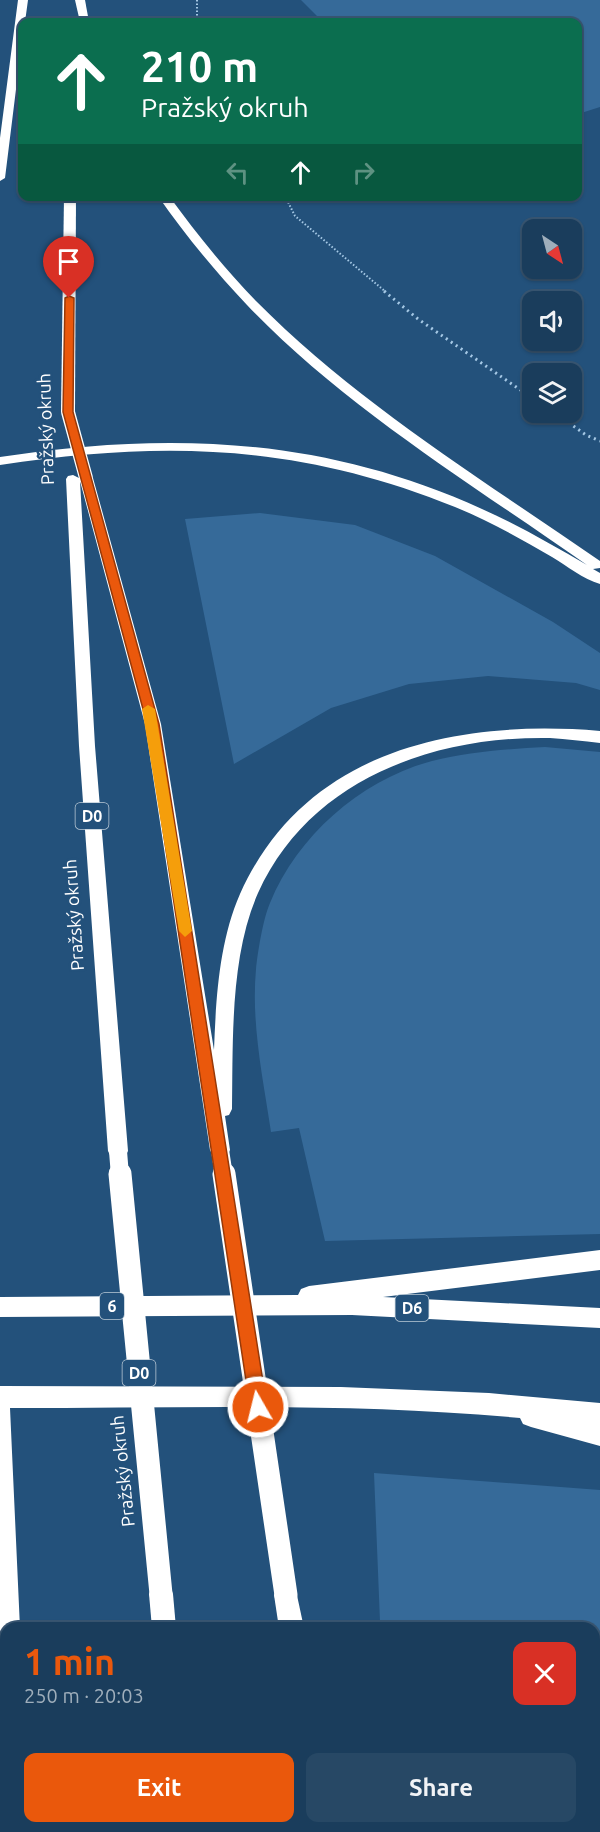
<!DOCTYPE html>
<html lang="en">
<head>
<meta charset="utf-8">
<style>
  :root { --surface:#1a3d5c; --page:#274865; --text:#f1f3f6; --muted:#9faebb; --line:#385672; --accent:#ea580c }
  body { margin:0; font-family:Ubuntu,sans-serif; background:var(--page); color:var(--text); height:100vh; display:flex; flex-direction:column; font-size:22px; white-space:nowrap }
  * { box-sizing:border-box; margin:0 }
  p { font-size:20px; color:var(--muted) }
  .icon { flex:none; width:33px; height:33px; fill:none; stroke:currentColor; stroke-width:2; stroke-linecap:round; stroke-linejoin:round }
  .map { position:relative; flex:1; overflow:hidden }
  .sheet { position:absolute; left:0px; top:1622px; width:600px; height:212px; display:flex; flex-direction:column; background:var(--surface); border-radius:18px 18px 0 0; box-shadow:0 2px 4px #0004,0 0 0 2px var(--line) }
  .sheet>* { flex:none }
  .top-card { position:absolute; left:18px; top:18px; width:564px; height:183px; border-radius:12px; box-shadow:0 2px 4px #0004,0 0 0 2px var(--line); background:#0b6e4f; color:#fff; overflow:hidden }
  .needle { width:39px; rotate:144deg }
  .buttons { position:absolute; left:522px; top:219px; display:grid; gap:12px }
  .buttons a { display:grid; place-items:center; width:60px; height:60px; border-radius:12px; background:var(--surface); box-shadow:0 2px 4px #0004,0 0 0 2px var(--line); font-size:30px }
  .pin { position:absolute; display:grid; place-items:center; width:51px; height:51px; color:#fff; margin:-62px -26px; border-radius:50% 50% 50% 0; rotate:-45deg; box-shadow:0 0 6px #0007 }
  .pin .icon { rotate:45deg }
  .me { position:absolute; width:66px; margin:-33px; rotate:352deg; stroke-linejoin:round; filter:drop-shadow(0 0 4px #0008) }
  .turn { display:flex; align-items:center; gap:21px; height:126px; padding:0 24px; font-size:27px }
  .turn .icon { width:78px; height:78px; stroke-width:2.5 }
  .turn b { display:block; font-size:42px; line-height:51px }
  .lanes { display:flex; align-items:center; height:57px; padding:0 24px; background:#0003; justify-content:center; gap:30px; direction:ltr }
  .lanes .off { opacity:.35 }
  .round { display:grid; place-items:center; flex:none; width:63px; height:63px; border-radius:12px; background:var(--page) }
  .overview { display:flex; align-items:center; justify-content:space-between; height:102px; padding:0 24px }
  h1 { font-size:36px; font-weight:700; line-height:45px; color:var(--accent) }
  .button { display:flex; gap:12px; margin-top:auto; padding:12px 24px }
  .button a { flex:1; height:69px; border-radius:12px; background:var(--accent); color:#fff; font-size:24px; font-weight:700; line-height:69px; text-align:center }
  .button a+a { background:var(--page); color:var(--text) }
  .map>svg:first-child { display:block }
  .green { fill:#366a99 }
  .lines { fill:none; stroke-linecap:round; stroke-linejoin:round }
  .path-far1 { stroke:#a5c8e5; stroke-width:2; stroke-dasharray:1.5 2; stroke-linecap:butt }
  .path { stroke:#a5c8e5; stroke-width:3; stroke-dasharray:2 4; stroke-linecap:butt }
  .highway { fill:#fff; fill-rule:evenodd }
  .highway-bridge-far2 { stroke:#fff; stroke-width:14 }
  .highway-bridge-far1 { stroke:#fff; stroke-width:18 }
  .highway-bridge { stroke:#fff; stroke-width:23 }
  .route { fill:#ea580c; stroke:#983908; stroke-width:1.5 }
  .slow { fill:#f59e0b }
  .labels { text-anchor:middle; stroke-width:5; stroke-linejoin:round; paint-order:stroke }
  .shield { fill:#23517b; stroke:#bdcbd7; stroke-width:1.5 }
  .shield-label { font-size:16px; font-weight:bold; fill:#fff }
  .street-label { font-size:18px; fill:#fff; stroke:#23517b }
</style>
</head>
<body>
<div class="map">
<svg width="600" height="1832" viewBox="0 0 600 1832">
  <rect width="100%" height="100%" fill="#23517b"/>
  <!-- green -->
  <g class="green">
    <path d="M301,0H600V107L578,114V22H323Z"/>
    <path d="M260,513L355,525L435,556L553,622L600,653V690L576,683L488,676L409,684L331,708L234,764L185,519Z"/>
    <path d="M545,747L600,752V1234L325,1241L299,1128L271,1132C263,1078 251,1024 256,969C258,951 263,919 270,903C298,835 361,780 432,761C469,752 507,749 545,747Z"/>
    <path d="M374,1473L600,1490V1832H393V1827H594V1628L366,1627L380,1621Z"/>
  </g>
  <g class="lines">
    <!-- path-far1 -->
    <g class="path-far1">
      <path d="M197,0V22"/>
      <path d="M285,196L295,216L386,292"/>
    </g>
    <!-- path -->
    <g class="path">
      <path d="M384,291L418,319L532,398"/>
      <path d="M554,412L586,435L600,441"/>
    </g>
    <!-- highway -->
    <g class="highway">
      <path d="M18,0H28L25,22H22V41L5,178L0,181V138Z"/>
      <path d="M75,0H85L89,22H80Z"/>
      <path d="M64,196H76L75,412L68,416L61,412Z"/>
      <path d="M158,196H169C196,233 224,268 256,301C357,403 483,480 600,561V568L593,569L600,573V584C583,579 567,566 552,557C521,539 489,521 455,507C300,444 164,440 0,465V457C170,431 323,437 482,509C518,525 552,545 587,565C473,485 343,406 247,305C215,271 185,235 158,196Z"/>
      <path d="M86,474L93,478L161,724L214,1050C216,998 219,942 240,894C305,749 457,719 600,731V743C583,741 567,739 550,738C432,736 309,780 258,893C230,956 233,1041 232,1109L229,1115L225,1116L230,1150L227,1156L220,1159L213,1156L210,1150L145,724L80,481L95,746L128,1151L125,1157L118,1160L111,1157L108,1151L79,746L66,479L68,476L73,475L79,478Z"/>
      <path d="M600,1250V1270L383,1297L600,1308V1328L352,1315L0,1317V1297L298,1295L301,1289L309,1286Z"/>
      <path d="M0,1386L341,1387L489,1393L600,1403V1446L531,1427L523,1424L520,1418C351,1402 179,1408 10,1408L20,1628H6V1640L0,1637Z"/>
      <path d="M161,1582L170,1585L173,1594L176,1628H152L149,1594L152,1585Z"/>
      <path d="M286,1583L295,1586L304,1628H279L274,1595L277,1586Z"/>
      <path d="M6,1824V1827H31V1832H5Z"/>
      <rect x="173" y="1827" width="26" height="5"/>
      <path d="M317,1827H343L344,1832H318Z"/>
    </g>
    <!-- highway-bridge-far2 -->
    <path class="highway-bridge-far2" d="M68,412L86,478"/>
    <!-- highway-bridge-far1 -->
    <g class="highway-bridge-far1">
      <path d="M220,1150L224,1176"/>
      <path d="M118,1151L120,1176"/>
    </g>
    <!-- highway-bridge -->
    <g class="highway-bridge">
      <path d="M120,1174L161,1594"/>
      <path d="M224,1174L286,1595"/>
    </g>
  </g>
  <!-- route -->
  <path class="route" d="M69,296L74,298L73,412L159,724L267,1407L265,1413L258,1416L252,1413L250,1407L147,724L63,412L65,298Z"/>
  <!-- slow -->
  <path class="slow" d="M148,705L155,709L192,931L185,937L179,931L142,709Z"/>
  <g class="labels">
    <!-- shield labels -->
    <g class="shield">
      <rect x="75.5" y="803" width="33" height="26" rx="4.5"/>
      <rect x="100" y="1293" width="24" height="26" rx="4.5"/>
      <rect x="395.5" y="1295" width="33" height="26" rx="4.5"/>
      <rect x="122.5" y="1360" width="33" height="26" rx="4.5"/>
    </g>
    <g class="shield-label">
      <text x="92" y="822">D0</text>
      <text x="112" y="1312">6</text>
      <text x="412" y="1314">D6</text>
      <text x="139" y="1379">D0</text>
    </g>
    <!-- street labels -->
    <g class="street-label">
      <text transform="translate(46 429) rotate(-92)" y="6">Pražský okruh</text>
      <text transform="translate(74 915) rotate(-94)" y="6">Pražský okruh</text>
      <text transform="translate(123 1471) rotate(-96)" y="6">Pražský okruh</text>
    </g>
  </g>
</svg>
<div class="buttons">
<a><svg class="needle" viewBox="-14 -14 28 28"><path d="M0-13l5 13h-10z" fill="#e53935"/><path d="M0 13l5-13h-10z" fill="#9faebb"/></svg></a>
<a><svg class="icon" aria-label="sound" viewBox="0 0 24 24"><path d="M4 9h4l5-4v14l-5-4H4zM17 9q2 3 0 6"/></svg></a>
<a><svg class="icon" aria-label="layers" viewBox="0 0 24 24"><path d="M12 4l9 5-9 5-9-5zM3 14l9 5 9-5"/></svg></a>
</div>
<div class="pin" style="left:69px;top:298px;background:#d93025"><svg class="icon" aria-label="arrive" viewBox="0 0 24 24"><path d="M6 21V4h12l-3 4 3 4H6"/></svg></div>
<svg class="me" style="left:258px;top:1407px" viewBox="-20 -20 40 40"><circle r="17" fill="#ea580c" stroke="#fff" stroke-width="3"/><path d="M0-11L8 9 0 5-8 9z" fill="#fff"/></svg>
<div class="top-card">
<div class="turn"><svg class="icon" aria-label="ahead" viewBox="0 0 24 24"><path d="M12 20V5M6 11l6-6 6 6"/></svg><div><b>210 m</b>Pražský okruh</div></div>
<div class="lanes"><svg class="icon off" aria-label="left" viewBox="0 0 24 24"><path d="M17 20v-9H6M10 6l-5 5 5 5"/></svg><svg class="icon" aria-label="ahead" viewBox="0 0 24 24"><path d="M12 20V5M6 11l6-6 6 6"/></svg><svg class="icon off" aria-label="right" viewBox="0 0 24 24"><path d="M7 20v-9h11M14 6l5 5-5 5"/></svg></div>
</div>
<section class="sheet">
<div class="overview"><div><h1>1 min</h1><p>250 m · 20:03</p></div><a class="round" style="background:#d93025;color:#fff"><svg class="icon" aria-label="close" viewBox="0 0 24 24"><path d="M6 6l12 12M18 6L6 18"/></svg></a></div>
<div class="button"><a>Exit</a><a>Share</a></div>
</section>
</div>
</body>
</html>
